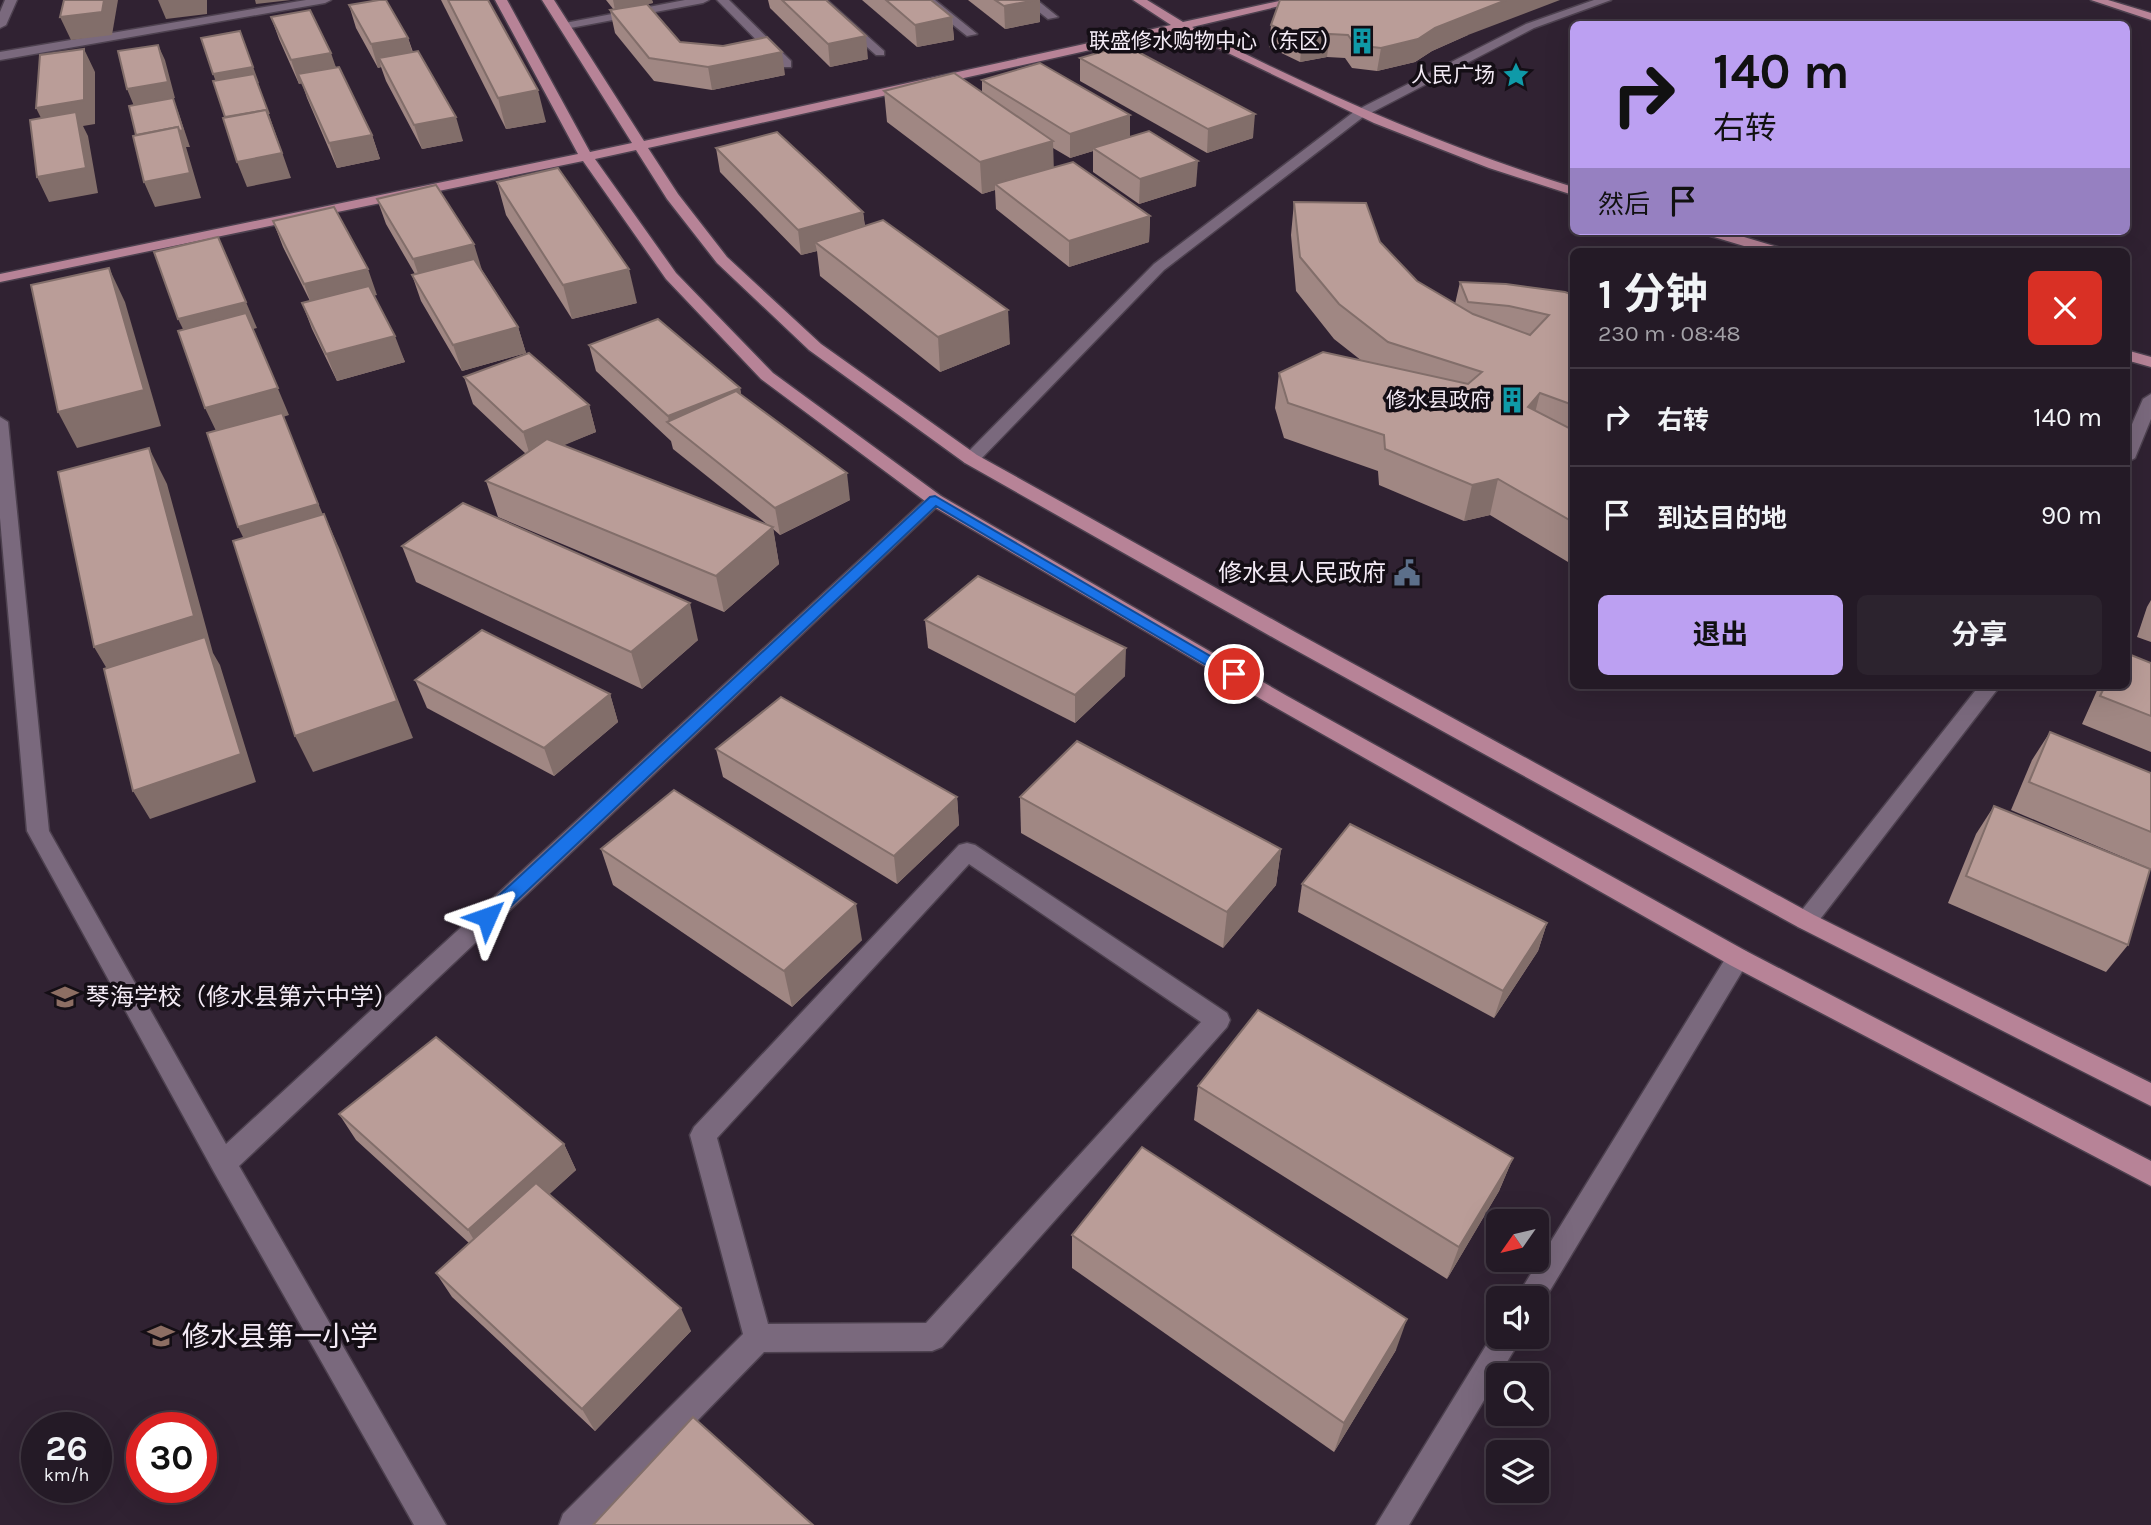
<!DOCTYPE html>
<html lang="zh">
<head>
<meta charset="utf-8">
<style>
  :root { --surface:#241a26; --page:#2c232e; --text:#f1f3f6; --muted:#a3a1a7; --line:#413843; --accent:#bca0f2 }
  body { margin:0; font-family:Karla,"Noto Sans SC",sans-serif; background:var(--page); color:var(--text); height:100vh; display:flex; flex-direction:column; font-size:26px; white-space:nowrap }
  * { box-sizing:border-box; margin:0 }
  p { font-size:23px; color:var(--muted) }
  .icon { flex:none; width:38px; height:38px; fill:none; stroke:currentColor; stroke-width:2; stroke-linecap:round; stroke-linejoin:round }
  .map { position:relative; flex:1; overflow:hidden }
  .details { position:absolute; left:1570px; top:248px; width:560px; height:441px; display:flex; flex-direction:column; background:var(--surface); border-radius:10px; box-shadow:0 7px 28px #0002,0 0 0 2px var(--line) }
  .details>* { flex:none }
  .guide { position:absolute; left:1570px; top:21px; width:560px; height:214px; border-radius:10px; box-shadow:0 7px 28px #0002,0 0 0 2px var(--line); background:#bca0f2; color:#111; overflow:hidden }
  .needle { width:46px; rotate:236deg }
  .controls { position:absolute; left:1486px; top:1209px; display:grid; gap:14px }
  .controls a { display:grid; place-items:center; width:63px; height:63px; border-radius:10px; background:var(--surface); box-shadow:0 7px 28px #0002,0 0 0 2px var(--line); font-size:35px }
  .speed { position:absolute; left:21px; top:1412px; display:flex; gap:14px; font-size:35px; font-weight:700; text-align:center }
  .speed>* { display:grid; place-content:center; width:91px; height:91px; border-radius:50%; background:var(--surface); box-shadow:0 7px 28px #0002,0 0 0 2px var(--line); line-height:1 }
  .speed small { font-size:18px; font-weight:400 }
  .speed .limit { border:10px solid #d22; background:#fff; color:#111 }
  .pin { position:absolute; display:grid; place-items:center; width:60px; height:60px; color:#fff; margin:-30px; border:4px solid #fff; border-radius:50%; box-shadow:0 2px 7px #0007 }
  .me { position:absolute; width:77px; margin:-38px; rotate:47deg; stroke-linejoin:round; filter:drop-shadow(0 0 5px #0008) }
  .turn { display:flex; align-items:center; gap:24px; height:147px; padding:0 28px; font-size:32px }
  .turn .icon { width:91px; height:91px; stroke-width:2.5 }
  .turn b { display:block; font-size:49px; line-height:60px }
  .then { display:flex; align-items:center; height:66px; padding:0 28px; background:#0003; gap:14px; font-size:26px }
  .round { display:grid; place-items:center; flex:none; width:74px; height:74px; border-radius:10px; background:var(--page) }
  .head { display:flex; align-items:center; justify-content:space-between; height:119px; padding:0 28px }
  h1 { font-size:42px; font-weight:700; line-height:52px }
  .primary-button { display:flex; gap:14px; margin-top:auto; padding:14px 28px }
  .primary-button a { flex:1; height:80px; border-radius:10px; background:var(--accent); color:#111; font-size:28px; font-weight:700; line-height:80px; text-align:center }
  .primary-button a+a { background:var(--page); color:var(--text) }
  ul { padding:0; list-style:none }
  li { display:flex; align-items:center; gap:21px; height:98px; padding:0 28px; border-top:2px solid var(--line) }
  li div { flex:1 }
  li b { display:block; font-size:26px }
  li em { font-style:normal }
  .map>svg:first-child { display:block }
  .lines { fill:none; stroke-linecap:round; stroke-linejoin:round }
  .minor-casing { stroke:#4d414f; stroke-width:3 }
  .major-casing { stroke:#4d414f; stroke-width:3 }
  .minor { fill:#7a697d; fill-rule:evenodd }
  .major { fill:#b78397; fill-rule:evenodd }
  .wall { fill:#a08783 }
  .shaded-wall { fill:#826e6a }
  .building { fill:#ba9d98; stroke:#826e6a; stroke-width:2 }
  .route { fill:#1a73e8; stroke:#114b97; stroke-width:2 }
  .labels { text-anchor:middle; stroke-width:7; stroke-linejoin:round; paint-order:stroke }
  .far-poi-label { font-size:21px; fill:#f3eaf5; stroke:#140e15; text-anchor:end }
  .poi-label { font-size:24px; fill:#f3eaf5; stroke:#140e15; text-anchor:end }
  .near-poi-label { font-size:28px; fill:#f3eaf5; stroke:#140e15; text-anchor:start }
</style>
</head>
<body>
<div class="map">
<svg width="2151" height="1525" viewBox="0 0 2151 1525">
  <rect width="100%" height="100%" fill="#302232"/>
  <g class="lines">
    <!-- minor casing -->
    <g class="minor-casing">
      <g id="minor">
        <path d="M5,0H17L6,25L0,28V12Z"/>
        <path d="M306,0H331L325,3L0,60V52Z"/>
        <path d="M685,0H709L703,3L565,29L559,26L565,23Z"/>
        <path d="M717,0H729L791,61V67H783Z"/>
        <path d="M814,0H827L884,51V55H876Z"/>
        <path d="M922,0H935L977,34L967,36Z"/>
        <path d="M1024,0H1037L1058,17L1048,19Z"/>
        <path d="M1594,0H1611L1534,28L1363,117L1164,270L977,463H965L962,459L965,455L1154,264L1355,111L1526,24Z"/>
        <path d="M2151,394V419L2135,458L2126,463V438L2143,399Z"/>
        <path d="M0,417L8,422L49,831L226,1144L929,496H941L944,500L239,1166L446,1525H414L214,1172L27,831L0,518Z"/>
        <path d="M1979,686H2000L1814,927L1806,930L1798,927L1794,921L1798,915Z"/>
        <path d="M967,843L975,845L1227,1013L1230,1020L1227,1027L942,1347L932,1351L764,1352L596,1525H559L563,1514L743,1334L690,1135L694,1127L959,845ZM969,864L1201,1022L926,1323L768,1324L717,1138Z"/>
        <path d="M1738,949L1746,951L1750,958L1746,965L1540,1307L1536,1309V1298H1516L1730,951Z"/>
        <path d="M1498,1326V1337H1520L1516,1347L1409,1525H1376Z"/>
      </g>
    </g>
    <!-- major casing -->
    <g class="major-casing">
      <g id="major">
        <path d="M495,0H507L590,152L632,143L542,0H554L644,141L1171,25L1133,0H1147L1183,22L1284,0H1305L1192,27C1315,91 1441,146 1573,187V195L1489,168L1374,123L1180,30L648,148L678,194L727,257L821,344L977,455L1295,632L1814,915L2151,1083V1106L1798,927L1281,642L965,463L809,350L717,263L667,199L636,150L595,159L676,273L773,373L941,496L1287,696L1746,951L2151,1161V1186L1730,965L1273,706L929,504L761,379L666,279L583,161L0,282V274L578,154Z"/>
        <path d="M2091,0H2108L2151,13V20Z"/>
        <path d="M1702,231H1724L1784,249L1786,252H1764L1704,234Z"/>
        <path d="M2126,350L2151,357V367L2126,360Z"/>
      </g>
    </g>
    <!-- minor -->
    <use href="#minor" class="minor"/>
    <!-- major -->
    <use href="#major" class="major"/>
  </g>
  <!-- wall -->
  <g class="wall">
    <path d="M441,0H488L546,122L506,129Z"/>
    <path d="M606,0H652L653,3L647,4L680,42L785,75L712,90L654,81L615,33L610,10H614Z"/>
    <path d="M768,0H826L868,59L830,67L770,8Z"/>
    <path d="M862,0H931L952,17L954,40L917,47Z"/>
    <path d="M968,0H1040V22L1005,29Z"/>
    <path d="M349,5L408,38L413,52L463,141L422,149L386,81L381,67L378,68L356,28Z"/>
    <path d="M271,17L336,67L372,135L380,159L337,168L307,98L302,83L299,84L279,39Z"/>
    <path d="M1271,25L1468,35L1432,51L1415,62L1377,71L1352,68L1345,58L1327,57L1300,62L1269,47Z"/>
    <path d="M1080,58L1253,138L1207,153L1080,81Z"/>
    <path d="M982,80L1130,115V137L1196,186L1139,204L1093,172V151L1070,158L1053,148V168L1150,216L1149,242L1069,267L996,209L995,190L982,194L887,122L884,91L982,93Z"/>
    <path d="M716,148L863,212L865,226L1010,344L940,372L820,276L817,251L801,255L720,172Z"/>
    <path d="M497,182L637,303L572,319L506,215Z"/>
    <path d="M377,199L482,270L518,327L526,353L462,371L421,301L412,275L415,274L386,224Z"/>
    <path d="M1294,202L1380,242L1417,281L1455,304L1460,282L1573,295V565L1490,515L1464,521L1379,485L1378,471L1284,438L1275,408L1279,373L1362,361L1334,339L1296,291L1291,235Z"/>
    <path d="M273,221L377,295H374L405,362L337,381L312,329L302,303L310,301L283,247Z"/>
    <path d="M589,345L740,388L741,394L850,500L780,535L773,529L779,564L724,612L498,517L486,481L526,454L473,404L464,377L589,405L596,432L563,445L768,525L673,449L671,441L596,371Z"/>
    <path d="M402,546L698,640L642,689L416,582Z"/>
    <path d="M2151,600V642L2137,637L2147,607Z"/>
    <path d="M925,620L1125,676L1075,723L928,648Z"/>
    <path d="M2151,663V752L2082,724L2099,686H2126Z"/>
    <path d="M415,680L610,694L618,722L554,776L427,708Z"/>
    <path d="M2050,732L2151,773V869L2011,810L2032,760Z"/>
    <path d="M716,749L957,797L959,825L897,884L723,777Z"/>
    <path d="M1020,797L1281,849L1276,885L1223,948L1021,833Z"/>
    <path d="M1994,806L2128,945L2106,972L1948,903L1976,834Z"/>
    <path d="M601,849L862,940L792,1007L613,885Z"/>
    <path d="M1302,884L1547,923L1538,951L1494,1018L1298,912Z"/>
    <path d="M1198,1086L1513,1158L1499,1191L1447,1279L1194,1120Z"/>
    <path d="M339,1114L564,1144L576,1170L549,1194L691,1331L595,1431L452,1297L436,1273L469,1243L356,1140Z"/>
    <path d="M1072,1235L1396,1350L1334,1452L1072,1268Z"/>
  </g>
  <!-- shaded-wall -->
  <g class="shaded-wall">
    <path d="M104,0H118L112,35L71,40L60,17Z"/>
    <path d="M158,0H207V14L166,19Z"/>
    <path d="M255,0H291L256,4Z"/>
    <path d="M613,0H652L653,3L615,10Z"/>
    <path d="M1036,0H1040V22L1005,29L1004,6Z"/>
    <path d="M1506,0H1560L1468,35L1432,51L1415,62L1377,71L1381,48Z"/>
    <path d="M952,17L954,40L917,47L915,25Z"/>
    <path d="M240,31L259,83H258L291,178L247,187L237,162L219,90L213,74Z"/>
    <path d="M1330,34L1327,57L1300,62L1302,39Z"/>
    <path d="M866,36L868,59L830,67L828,44Z"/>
    <path d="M408,38L415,61L379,58L381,67L378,68L371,44Z"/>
    <path d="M158,45L165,60L175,98H173L179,114L190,147H186L201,198L155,207L144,182L134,106L127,89Z"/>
    <path d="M84,49L95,72V124L83,126L88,136L98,193L49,202L37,177L48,132L36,108Z"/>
    <path d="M782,52L785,75L712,90L708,67Z"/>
    <path d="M331,53L339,76L298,74L302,83L299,84L291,60Z"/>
    <path d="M538,90L546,122L506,129L498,98Z"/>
    <path d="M1255,114L1253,138L1207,153L1208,129Z"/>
    <path d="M1130,115V139L1093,148V151L1070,158V134Z"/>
    <path d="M456,117L463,141L422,149L414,125Z"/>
    <path d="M372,135L380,159L337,168L329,143Z"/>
    <path d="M1053,141L1054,173L995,184V190L982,194L980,162Z"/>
    <path d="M1198,161L1196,186L1139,204L1140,179Z"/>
    <path d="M863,212L866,238L815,242L817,251L801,255L798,230Z"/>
    <path d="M1150,216L1149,242L1069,267V241Z"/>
    <path d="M474,244L482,270L422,285L413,259Z"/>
    <path d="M109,268L125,302L161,426L77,448L58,412Z"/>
    <path d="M368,269L377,295L314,311L304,284Z"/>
    <path d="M629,269L637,303L572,319L563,285Z"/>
    <path d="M246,302L257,328L253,329L289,415L283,417L330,532L252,555L238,527L218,435L205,408L191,345L178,319Z"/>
    <path d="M1008,310L1010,344L940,372L938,337Z"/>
    <path d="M518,327L526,353L462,371L453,345Z"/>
    <path d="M395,336L405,362L337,381L326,354Z"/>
    <path d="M740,388L744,415L669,424L668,416Z"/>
    <path d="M1540,393L1531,429L1528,407Z"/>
    <path d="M589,405L596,432L531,459L523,432Z"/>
    <path d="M149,448L167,484L213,653L220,665L256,782L150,819L133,791L116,684L94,647Z"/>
    <path d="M847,473L850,500L780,535L775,508Z"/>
    <path d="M1498,479L1490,515L1464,521L1472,485Z"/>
    <path d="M324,514L340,550L413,738L313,772L295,736Z"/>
    <path d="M773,527L779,564L724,612L716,576Z"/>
    <path d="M690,603L698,640L642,689L631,652Z"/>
    <path d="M1126,648L1125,676L1075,723V695Z"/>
    <path d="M610,694L618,722L554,776L544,748Z"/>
    <path d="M957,797L959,825L897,884L894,856Z"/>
    <path d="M1281,849L1276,885L1223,948L1227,912Z"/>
    <path d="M856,904L862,940L792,1007L784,971Z"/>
    <path d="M1547,923L1538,951L1494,1018L1503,991Z"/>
    <path d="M564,1144L576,1170L483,1255L468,1230Z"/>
    <path d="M1513,1158L1499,1191L1447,1279L1459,1247Z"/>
    <path d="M681,1308L691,1331L595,1431L582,1409Z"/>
    <path d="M1407,1319L1396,1350L1334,1452L1344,1423Z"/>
  </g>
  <!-- building -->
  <g class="building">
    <path d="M64,0H104L102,12L60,17Z"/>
    <path d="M379,0H386L408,38L371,44L349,5Z"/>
    <path d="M448,0H488L538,90L498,98Z"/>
    <path d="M782,0H826L866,36L828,44Z"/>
    <path d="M886,0H931L952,17L915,25Z"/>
    <path d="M995,0H1036L1004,6Z"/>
    <path d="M1280,0H1506L1435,28L1418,39L1381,48L1355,45L1348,35L1330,34L1302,39L1271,25Z"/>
    <path d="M647,4L680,42L723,46L767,37L782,52L708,67L649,58L610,10Z"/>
    <path d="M310,10L331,53L291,60L271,17Z"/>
    <path d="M240,31L253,67L213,74L201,38Z"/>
    <path d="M158,45L168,82L127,89L118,51Z"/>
    <path d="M1125,45L1255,114L1208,129L1080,58Z"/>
    <path d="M84,49V100L36,108L40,55Z"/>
    <path d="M418,51L456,117L414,125L379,58Z"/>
    <path d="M1040,63L1130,115L1070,134L982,80Z"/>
    <path d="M339,67L372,135L329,143L298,74Z"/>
    <path d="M954,73L1053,141L980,162L884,91Z"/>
    <path d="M254,74L269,114L266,110L225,117L213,81Z"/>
    <path d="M173,98L183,130L179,131L178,127L136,135L129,106Z"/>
    <path d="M266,110L282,153L237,162L223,118Z"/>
    <path d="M76,112L86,168L37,177L30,120Z"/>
    <path d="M178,127L190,173L144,182L133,136Z"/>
    <path d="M1149,131L1198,161L1140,179L1093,148Z"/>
    <path d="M777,132L863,212L798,230L716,148Z"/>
    <path d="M1073,162L1150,216L1069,241L995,184Z"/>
    <path d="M558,168L629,269L563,285L497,182Z"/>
    <path d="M436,185L474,244L413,259L377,199Z"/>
    <path d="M1294,202L1366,203L1380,242L1417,281L1473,314L1530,335L1549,315L1509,306L1468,302L1460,282L1506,284L1565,292L1573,295V405L1540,393L1528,407L1573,430V522L1498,479L1472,485L1385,449L1384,435L1288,403L1279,373L1323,352L1468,384L1482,372L1388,342L1339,304L1300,257Z"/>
    <path d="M334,207L368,269L304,284L273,221Z"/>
    <path d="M883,220L1008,310L938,337L815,242Z"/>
    <path d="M218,237L246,302L178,319L154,252Z"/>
    <path d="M474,259L518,327L453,345L412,275Z"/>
    <path d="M109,268L144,390L58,412L31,285Z"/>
    <path d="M369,286L395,336L326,354L302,303Z"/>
    <path d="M246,313L278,388L205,408L178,331Z"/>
    <path d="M658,319L740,388L668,416L589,345Z"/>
    <path d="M529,353L589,405L523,432L464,377Z"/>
    <path d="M736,391L847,473L775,508L667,422Z"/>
    <path d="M282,413L318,504L238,527L207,433Z"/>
    <path d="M547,439L773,527L716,576L486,481Z"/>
    <path d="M149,448L194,616L94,647L58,472Z"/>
    <path d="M463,503L690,603L631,652L402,546Z"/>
    <path d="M324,514L397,701L295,736L233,541Z"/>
    <path d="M978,576L1126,648L1075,695L925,620Z"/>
    <path d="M482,630L610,694L544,748L415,680Z"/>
    <path d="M205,637L241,754L133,791L104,669Z"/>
    <path d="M2126,653L2151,663V716L2100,696L2105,686H2126Z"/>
    <path d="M781,697L957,797L894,856L716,749Z"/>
    <path d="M2050,732L2151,773V832L2029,782Z"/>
    <path d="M1077,741L1281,849L1227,912L1020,797Z"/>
    <path d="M674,790L856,904L784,971L601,849Z"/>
    <path d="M1994,806L2150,869L2128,945L1966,876Z"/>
    <path d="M1350,824L1547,923L1503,991L1302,884Z"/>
    <path d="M1258,1010L1513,1158L1459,1247L1198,1086Z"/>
    <path d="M436,1037L564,1144L468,1230L339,1114Z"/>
    <path d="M1142,1147L1407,1319L1344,1423L1072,1235Z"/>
    <path d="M536,1183L681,1308L582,1409L436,1273Z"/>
    <path d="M693,1417L813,1525H593Z"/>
  </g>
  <!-- route -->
  <path class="route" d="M935,496L1241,674L1239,678H1228L936,506L494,922H481L479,917L481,912L930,497Z"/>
  <!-- icons -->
  <defs>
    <g id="building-bare" transform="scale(2.1)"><path d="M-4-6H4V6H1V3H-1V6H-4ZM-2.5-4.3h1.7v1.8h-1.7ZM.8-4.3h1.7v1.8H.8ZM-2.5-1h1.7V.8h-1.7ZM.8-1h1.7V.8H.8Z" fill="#0f9aa8" stroke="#140e15" stroke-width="2.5" paint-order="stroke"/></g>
    <g id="sight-bare" transform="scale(2.1)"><path d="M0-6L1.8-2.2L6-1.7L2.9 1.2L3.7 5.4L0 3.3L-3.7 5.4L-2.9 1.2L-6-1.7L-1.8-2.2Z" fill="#0f9aa8" stroke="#140e15" stroke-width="2.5" paint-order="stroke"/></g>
    <g id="civic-bare" transform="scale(2.1)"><path d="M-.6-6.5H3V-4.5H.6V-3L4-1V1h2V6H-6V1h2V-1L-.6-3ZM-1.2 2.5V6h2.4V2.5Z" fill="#5c6f8a" stroke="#140e15" stroke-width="2.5" paint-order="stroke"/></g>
    <g id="school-bare" transform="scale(2.1)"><path d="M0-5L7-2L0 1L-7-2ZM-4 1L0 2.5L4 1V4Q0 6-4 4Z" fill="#8d6e63" stroke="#140e15" stroke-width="2.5" paint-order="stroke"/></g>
  </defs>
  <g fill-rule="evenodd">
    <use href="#building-bare" x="1362" y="41"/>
    <use href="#sight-bare" x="1516" y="75"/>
    <use href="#building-bare" x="1512" y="400"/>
    <use href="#civic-bare" x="1407" y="573"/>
    <use href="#school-bare" x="65" y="997"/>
    <use href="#school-bare" x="161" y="1336"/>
  </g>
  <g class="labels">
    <!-- far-poi labels -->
    <g class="far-poi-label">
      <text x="1341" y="48">联盛修水购物中心（东区）</text>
      <text x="1495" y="82">人民广场</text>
      <text x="1491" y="407">修水县政府</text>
    </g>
    <!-- poi labels -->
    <g class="poi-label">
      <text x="1386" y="581">修水县人民政府</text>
      <text x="86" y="1005" text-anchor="start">琴海学校（修水县第六中学）</text>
    </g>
    <!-- near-poi labels -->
    <g class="near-poi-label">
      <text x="182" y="1346">修水县第一小学</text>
    </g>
  </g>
</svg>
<div class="controls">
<a><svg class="needle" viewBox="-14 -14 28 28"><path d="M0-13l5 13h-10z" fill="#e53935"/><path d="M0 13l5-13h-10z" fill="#a3a1a7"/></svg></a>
<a><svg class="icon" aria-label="sound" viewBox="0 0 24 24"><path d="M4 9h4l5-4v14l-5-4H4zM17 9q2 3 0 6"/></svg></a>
<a><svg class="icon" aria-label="search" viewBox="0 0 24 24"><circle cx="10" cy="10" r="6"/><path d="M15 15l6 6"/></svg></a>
<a><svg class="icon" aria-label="layers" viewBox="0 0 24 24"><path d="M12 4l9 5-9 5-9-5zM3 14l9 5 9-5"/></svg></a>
</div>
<div class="speed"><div>26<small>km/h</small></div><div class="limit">30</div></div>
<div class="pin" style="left:1234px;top:674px;background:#d93025"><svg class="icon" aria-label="arrive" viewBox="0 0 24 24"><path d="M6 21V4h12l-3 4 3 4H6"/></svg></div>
<svg class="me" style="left:487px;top:917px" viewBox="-20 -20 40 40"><path d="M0-17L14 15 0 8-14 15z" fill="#1a73e8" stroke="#fff" stroke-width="4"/></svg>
<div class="guide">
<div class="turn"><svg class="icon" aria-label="right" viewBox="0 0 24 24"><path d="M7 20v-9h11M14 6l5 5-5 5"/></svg><div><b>140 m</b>右转</div></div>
<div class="then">然后<svg class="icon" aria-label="arrive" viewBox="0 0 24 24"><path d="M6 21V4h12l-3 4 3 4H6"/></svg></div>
</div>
<section class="details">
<div class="head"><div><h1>1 分钟</h1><p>230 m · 08:48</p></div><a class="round" style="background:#d93025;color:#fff"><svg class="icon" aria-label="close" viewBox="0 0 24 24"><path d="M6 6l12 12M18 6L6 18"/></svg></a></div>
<ul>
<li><svg class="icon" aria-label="right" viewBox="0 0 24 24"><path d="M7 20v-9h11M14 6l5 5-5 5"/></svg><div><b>右转</b></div><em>140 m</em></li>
<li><svg class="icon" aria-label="arrive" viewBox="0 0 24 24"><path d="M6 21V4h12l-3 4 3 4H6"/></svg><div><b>到达目的地</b></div><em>90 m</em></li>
</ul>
<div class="primary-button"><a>退出</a><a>分享</a></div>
</section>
</div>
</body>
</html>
